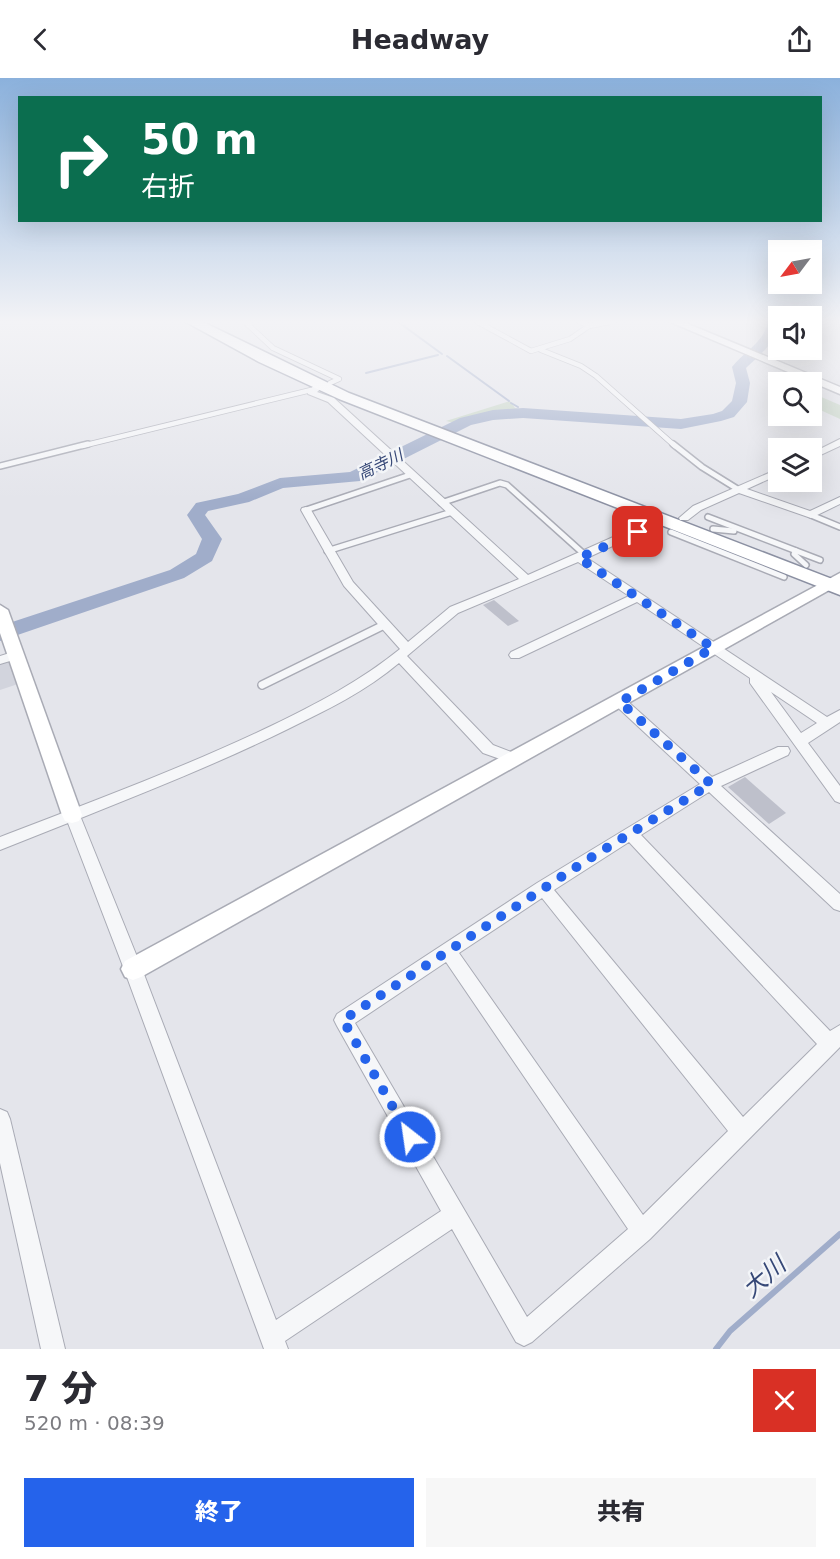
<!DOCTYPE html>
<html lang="ja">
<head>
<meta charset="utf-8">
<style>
  :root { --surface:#fff; --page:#f7f7f7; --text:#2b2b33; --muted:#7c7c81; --accent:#2563eb }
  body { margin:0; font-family:"DejaVu Sans","Noto Sans JP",sans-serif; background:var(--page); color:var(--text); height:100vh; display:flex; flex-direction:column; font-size:22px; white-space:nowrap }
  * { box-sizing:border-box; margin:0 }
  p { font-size:20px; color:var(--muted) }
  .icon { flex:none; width:33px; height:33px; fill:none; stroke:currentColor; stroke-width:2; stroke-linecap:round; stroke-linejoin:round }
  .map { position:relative; height:1271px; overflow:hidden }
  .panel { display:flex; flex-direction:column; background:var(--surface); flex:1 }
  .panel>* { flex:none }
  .hud { position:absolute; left:18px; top:18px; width:804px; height:126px; border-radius:0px; box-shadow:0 6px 24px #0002; background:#0b6e4f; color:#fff; overflow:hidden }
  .needle { width:39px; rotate:238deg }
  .controls { position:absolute; left:768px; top:162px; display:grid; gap:12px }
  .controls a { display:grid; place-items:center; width:54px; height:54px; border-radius:0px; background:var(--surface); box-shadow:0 6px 24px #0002; font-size:30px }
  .pin { position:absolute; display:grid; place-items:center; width:51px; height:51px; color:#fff; margin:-26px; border-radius:12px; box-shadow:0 3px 9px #0006 }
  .me { position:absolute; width:66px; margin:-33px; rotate:330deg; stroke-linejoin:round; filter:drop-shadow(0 0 4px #0008) }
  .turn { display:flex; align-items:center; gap:21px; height:126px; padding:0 24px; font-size:27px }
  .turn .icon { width:78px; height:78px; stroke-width:2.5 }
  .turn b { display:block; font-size:42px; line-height:51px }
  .round { display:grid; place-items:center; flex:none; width:63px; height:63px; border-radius:0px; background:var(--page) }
  .head { display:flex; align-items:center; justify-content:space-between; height:102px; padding:0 24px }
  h1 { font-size:36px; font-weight:800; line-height:45px }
  .cta { display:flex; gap:12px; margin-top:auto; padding:12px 24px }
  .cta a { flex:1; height:69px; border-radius:0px; background:var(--accent); color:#fff; font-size:24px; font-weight:800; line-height:69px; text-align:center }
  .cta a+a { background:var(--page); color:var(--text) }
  header { display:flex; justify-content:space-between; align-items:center; height:78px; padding:0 24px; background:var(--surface); font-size:27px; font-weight:800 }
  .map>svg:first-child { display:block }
  .built { fill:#d2d4dd }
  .green { fill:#c6d5c5 }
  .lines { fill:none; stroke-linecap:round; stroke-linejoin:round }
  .stream-far1 { stroke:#a0adca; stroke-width:2 }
  .stream { stroke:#a0adca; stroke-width:6 }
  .river { fill:#a0adca; fill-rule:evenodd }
  .building { fill:#bec0cb }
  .lane-far2-casing { stroke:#a9abb5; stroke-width:6 }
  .lane-far1-casing { stroke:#a9abb5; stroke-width:8 }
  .lane-casing { stroke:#a9abb5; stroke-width:10 }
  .street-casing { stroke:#a9abb5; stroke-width:2 }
  .secondary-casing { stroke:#a9abb5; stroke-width:3 }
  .highway-casing { stroke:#8b90a2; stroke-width:3 }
  .lane-far2 { stroke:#f6f7f9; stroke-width:4.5 }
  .lane-far1 { stroke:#f6f7f9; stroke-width:5 }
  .lane { stroke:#f6f7f9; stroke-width:7 }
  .street { fill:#f6f7f9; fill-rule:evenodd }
  .secondary { fill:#fff; fill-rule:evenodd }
  .highway { fill:#fff; fill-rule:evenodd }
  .route { stroke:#2563eb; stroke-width:10; stroke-dasharray:0 18 }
  .labels { text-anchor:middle; stroke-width:5; stroke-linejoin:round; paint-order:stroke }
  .far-water-label { font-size:16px; font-style:italic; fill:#364877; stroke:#f3f5f8 }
  .near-water-label { font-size:24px; font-style:italic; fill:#364877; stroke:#f3f5f8 }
</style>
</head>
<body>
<header><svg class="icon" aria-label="back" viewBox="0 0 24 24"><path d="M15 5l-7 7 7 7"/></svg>Headway<svg class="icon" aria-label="share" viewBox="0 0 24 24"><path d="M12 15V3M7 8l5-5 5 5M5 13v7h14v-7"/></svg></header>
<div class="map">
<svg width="840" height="1271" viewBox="0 0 840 1271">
  <rect width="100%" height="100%" fill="#e4e5eb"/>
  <!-- built -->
  <path class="built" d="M9,582L18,606L0,612V585Z"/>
  <!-- green -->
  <g class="green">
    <path d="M812,315L840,327V341L818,331L812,333Z"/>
    <path d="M510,323L515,330L523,332L630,338L637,341C593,338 545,330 500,333C484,335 461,348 446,343Z"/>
  </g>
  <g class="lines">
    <!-- stream-far1 -->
    <g class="stream-far1">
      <path d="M397,243L442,276"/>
      <path d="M447,278L509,323"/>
      <path d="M366,295L438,277"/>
      <path d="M511,325L518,329"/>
    </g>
    <!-- stream -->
    <path class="stream" d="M716,1271L730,1253L840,1156"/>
    <!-- river -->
    <path class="river" d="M768,243H778C778,264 760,276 746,290L750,305L747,324L734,339L721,343L681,351L523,340L493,342L471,347L360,403L283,410L249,424L208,433L205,437L222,461L212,483L184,500L0,563V548L170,492L196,476L202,461L187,437L196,425L238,416L280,400L350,394L460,340L493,332L523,330L681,341L713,336L722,333L732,323L736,305L732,289C744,273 764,265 768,243Z"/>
  </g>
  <!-- building -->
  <g class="building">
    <path d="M494,522L519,543L508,548L483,527Z"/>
    <path d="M745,699L786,735L769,746L728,709Z"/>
  </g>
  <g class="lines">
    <!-- lane-far2 casing -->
    <g class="lane-far2-casing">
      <g id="lane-far2">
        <path d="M244,243L273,270L339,301L330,305"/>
        <path d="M476,243L531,273L570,261L589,248L615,243"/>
        <path d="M578,243L589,248"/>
        <path d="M541,272L581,288L596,298L675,368"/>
        <path d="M82,368L311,312"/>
      </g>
    </g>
    <!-- lane-far1 casing -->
    <g class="lane-far1-casing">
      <g id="lane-far1">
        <path d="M673,366L702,389L739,412"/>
        <path d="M0,388L88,366"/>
        <path d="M441,425L500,405L507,407L585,477"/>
        <path d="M306,432L410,397"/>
        <path d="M811,437L840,449"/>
        <path d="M708,439L820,482"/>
        <path d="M713,451L734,453"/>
        <path d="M671,454L784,499"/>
        <path d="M327,473L452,434"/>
        <path d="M796,473L794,476L806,487"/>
      </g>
    </g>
    <!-- lane casing -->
    <g class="lane-casing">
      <path id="lane" d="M262,607L384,547"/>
    </g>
    <!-- street casing -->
    <g class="street-casing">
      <g id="street">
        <path d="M317,306L324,308L317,314L334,320L528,497L658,439H666V443L587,480L827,639L840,632V644L808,665L840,708V725L835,723L750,605V600L637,524L519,580H511L509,577L511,574L629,518L578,484L458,535L407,578L493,667L519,677L521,681L519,685L514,686L483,675L399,585C366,613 327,632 288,651C221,684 151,712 81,740L142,891L276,1242L441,1133L337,948L334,942L337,936L537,805L700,706L615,627L613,624L615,621H625L712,699L778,669H788L790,673L788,677L721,708L840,816V833L834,831L709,714L641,757L830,953L840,947V969L650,1161L532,1264L524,1268L516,1264L452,1151L285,1263L288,1271H264L124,891L68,745L0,772V759C91,724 183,690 271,648C318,625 359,604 400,571L344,508L301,432L302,430L306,429L311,432L353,504L408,564L450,529L519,501L328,324L308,316V312ZM771,614L817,645L801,655ZM629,764L817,966L743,1039L554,812ZM542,820L728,1053L643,1137L459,875ZM446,884L628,1151L527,1239L355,945Z"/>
        <path d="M840,361V368L812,381V375Z"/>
        <path d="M778,391V397L747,411L810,433L840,419V426L811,440L739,415L701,432L688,442H680L679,440L693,428Z"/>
        <path d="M16,573L22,577L20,580L0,586V578Z"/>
        <path d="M0,1031L7,1034L10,1041L65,1271H41L0,1085Z"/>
      </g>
    </g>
    <!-- secondary casing -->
    <g class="secondary-casing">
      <g id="secondary">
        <path d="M668,243H681L840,309V316Z"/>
        <path d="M840,495V506L141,899L133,902L125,899L121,891L125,883Z"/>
        <path d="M0,527L8,532L82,737L79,743L72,745L65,743L62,737L0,555Z"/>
      </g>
    </g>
    <!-- highway casing -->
    <g class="highway-casing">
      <path id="highway" d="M184,243H201L349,315L840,504V517L339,321L259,284Z"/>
    </g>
    <!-- lane-far2 -->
    <use href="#lane-far2" class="lane-far2"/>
    <!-- lane-far1 -->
    <use href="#lane-far1" class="lane-far1"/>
    <!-- lane -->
    <use href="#lane" class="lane"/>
    <!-- street -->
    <use href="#street" class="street"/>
    <!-- secondary -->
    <use href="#secondary" class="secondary"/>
    <!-- highway -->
    <use href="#highway" class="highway"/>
  </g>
  <!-- sky -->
  <linearGradient id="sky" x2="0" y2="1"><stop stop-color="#8bb1dc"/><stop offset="0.58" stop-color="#f3f3f6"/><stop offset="1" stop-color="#f3f3f6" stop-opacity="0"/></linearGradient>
  <rect width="840" height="421" fill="url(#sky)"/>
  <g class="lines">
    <!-- route -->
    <path class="route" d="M410,1059L343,942L587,782L711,706L620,624L713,570L579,480L638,454"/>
  </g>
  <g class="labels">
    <!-- far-water labels -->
    <g class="far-water-label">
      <text transform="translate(380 386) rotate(-26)" y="6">高寺川</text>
    </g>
    <!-- near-water labels -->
    <g class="near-water-label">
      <text transform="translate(764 1199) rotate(-41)" y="8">大川</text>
    </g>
  </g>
</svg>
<div class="controls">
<a><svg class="needle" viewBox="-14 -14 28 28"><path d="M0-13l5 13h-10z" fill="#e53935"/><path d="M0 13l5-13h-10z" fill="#7c7c81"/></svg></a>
<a><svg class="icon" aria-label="sound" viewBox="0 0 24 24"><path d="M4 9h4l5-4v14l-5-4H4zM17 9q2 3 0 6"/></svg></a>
<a><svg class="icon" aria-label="search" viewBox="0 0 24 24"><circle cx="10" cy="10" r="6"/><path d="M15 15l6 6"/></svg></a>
<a><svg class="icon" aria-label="layers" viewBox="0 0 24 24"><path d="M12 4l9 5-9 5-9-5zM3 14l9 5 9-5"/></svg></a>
</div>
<div class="pin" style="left:638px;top:454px;background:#d93025"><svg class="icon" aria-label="arrive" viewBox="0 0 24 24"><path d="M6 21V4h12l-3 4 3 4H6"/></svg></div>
<svg class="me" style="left:410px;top:1059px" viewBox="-20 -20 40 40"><circle r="17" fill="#2563eb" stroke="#fff" stroke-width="3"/><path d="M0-11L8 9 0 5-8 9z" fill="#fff"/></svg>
<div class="hud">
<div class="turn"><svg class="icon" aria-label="right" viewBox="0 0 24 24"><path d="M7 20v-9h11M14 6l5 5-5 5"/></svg><div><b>50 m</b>右折</div></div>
</div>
</div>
<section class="panel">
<div class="head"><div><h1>7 分</h1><p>520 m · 08:39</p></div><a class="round" style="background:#d93025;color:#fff"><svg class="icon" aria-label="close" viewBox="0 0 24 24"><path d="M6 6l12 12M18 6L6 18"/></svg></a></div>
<div class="cta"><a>終了</a><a>共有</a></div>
</section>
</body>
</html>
